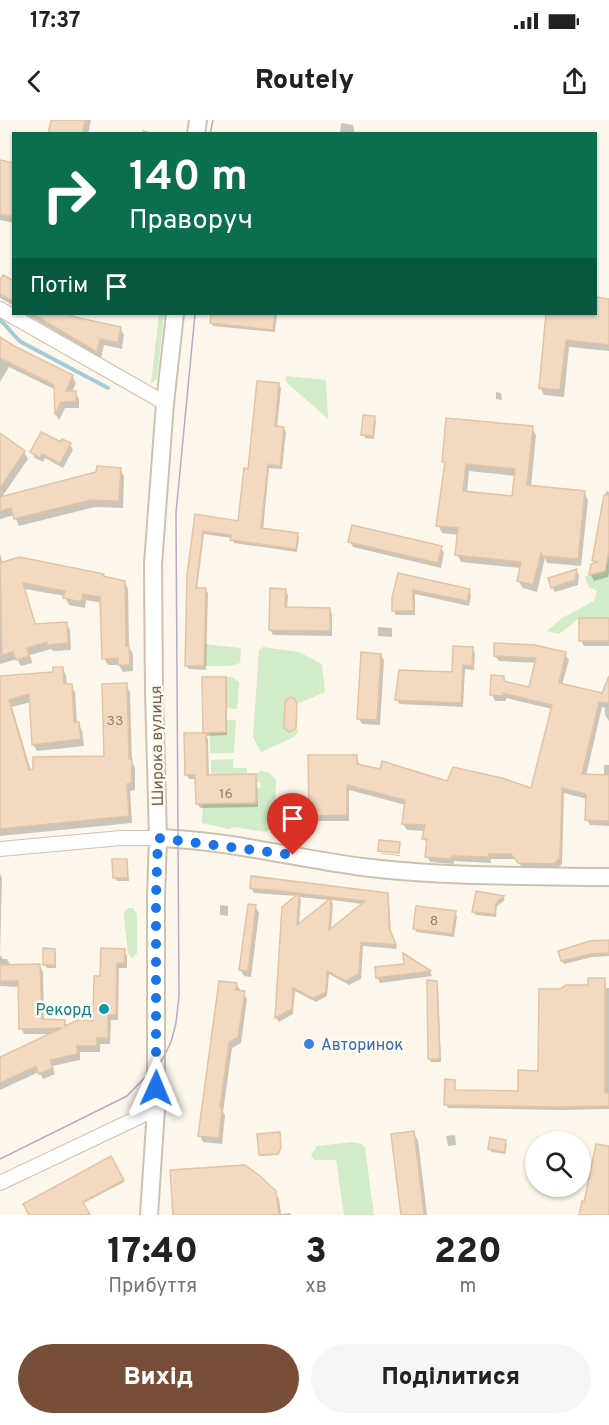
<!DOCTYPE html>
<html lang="uk">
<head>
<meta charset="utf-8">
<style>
  :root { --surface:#fff; --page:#f6f6f6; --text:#222; --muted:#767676; --accent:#794e38 }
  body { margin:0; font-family:Overpass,sans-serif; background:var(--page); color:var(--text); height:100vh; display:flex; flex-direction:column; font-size:22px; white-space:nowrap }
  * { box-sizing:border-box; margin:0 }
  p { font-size:20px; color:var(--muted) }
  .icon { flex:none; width:33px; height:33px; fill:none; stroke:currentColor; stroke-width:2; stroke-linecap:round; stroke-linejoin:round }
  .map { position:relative; height:1095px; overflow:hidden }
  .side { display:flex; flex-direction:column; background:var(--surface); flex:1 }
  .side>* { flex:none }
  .guide { position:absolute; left:12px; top:12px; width:585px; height:183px; border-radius:0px; box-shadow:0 2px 4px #0004; background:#0b6e4f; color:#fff; overflow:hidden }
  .controls { position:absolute; left:525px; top:1011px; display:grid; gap:12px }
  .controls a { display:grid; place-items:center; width:66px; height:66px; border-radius:50%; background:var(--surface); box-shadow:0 2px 4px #0004; font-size:30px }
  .pin { position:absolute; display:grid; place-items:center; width:51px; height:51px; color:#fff; margin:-62px -26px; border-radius:50% 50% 50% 0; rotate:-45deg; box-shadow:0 0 6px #0007 }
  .pin .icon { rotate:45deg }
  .me { position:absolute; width:66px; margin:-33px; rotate:1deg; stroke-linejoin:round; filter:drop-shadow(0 0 4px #0008) }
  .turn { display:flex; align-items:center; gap:21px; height:126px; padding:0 18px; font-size:27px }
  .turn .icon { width:78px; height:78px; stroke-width:2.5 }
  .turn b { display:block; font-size:42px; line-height:51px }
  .then { display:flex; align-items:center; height:57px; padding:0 18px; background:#0003; gap:12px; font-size:22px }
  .eta { display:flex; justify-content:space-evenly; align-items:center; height:102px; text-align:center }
  .eta b { font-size:36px; font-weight:800; line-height:42px }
  .button { display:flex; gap:12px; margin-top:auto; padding:12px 18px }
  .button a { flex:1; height:69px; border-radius:36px; background:var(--accent); color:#fff; font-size:24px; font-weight:800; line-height:69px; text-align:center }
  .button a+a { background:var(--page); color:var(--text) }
  .status { display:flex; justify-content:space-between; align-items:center; height:42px; padding:0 30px; background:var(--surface); direction:ltr }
  .status svg { height:16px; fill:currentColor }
  header { display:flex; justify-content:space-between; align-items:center; height:78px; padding:0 18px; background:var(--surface); font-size:27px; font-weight:800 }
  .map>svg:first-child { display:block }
  .green { fill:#d2ebc8 }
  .shadow { fill:#0003; fill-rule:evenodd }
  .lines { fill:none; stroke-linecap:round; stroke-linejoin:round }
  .stream { stroke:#a4cbd8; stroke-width:4 }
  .building { fill:#f2dac2; stroke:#e4c3a3; stroke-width:1.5; fill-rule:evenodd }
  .minor-casing { stroke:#cfc1af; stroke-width:16 }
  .tertiary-casing { stroke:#cfc1af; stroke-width:20 }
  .minor { stroke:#fff; stroke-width:14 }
  .tertiary { stroke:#fff; stroke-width:16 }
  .tram { stroke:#bca7c8; stroke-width:1.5 }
  .route { stroke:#1a73e8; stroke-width:10; stroke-dasharray:0 18 }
  .culture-dot { fill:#0f9aa8; stroke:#fffbf1; stroke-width:2 }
  .shop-dot { fill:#3f7fe0; stroke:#fffbf1; stroke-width:2 }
  .labels { text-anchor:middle; stroke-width:5; stroke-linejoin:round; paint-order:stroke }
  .number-label { font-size:14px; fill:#967f6a }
  .street-label { font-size:16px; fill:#78614d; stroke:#fffbf1 }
  .culture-label { font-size:16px; fill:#0d838f; stroke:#fffbf1; text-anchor:end }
  .shop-label { font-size:16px; fill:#366cbe; stroke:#fffbf1; text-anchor:start }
</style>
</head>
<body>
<div class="status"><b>17:37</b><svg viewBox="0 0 49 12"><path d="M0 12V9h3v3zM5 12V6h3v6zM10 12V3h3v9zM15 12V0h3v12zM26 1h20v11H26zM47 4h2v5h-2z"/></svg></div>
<header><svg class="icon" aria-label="back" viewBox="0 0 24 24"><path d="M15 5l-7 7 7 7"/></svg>Routely<svg class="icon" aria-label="share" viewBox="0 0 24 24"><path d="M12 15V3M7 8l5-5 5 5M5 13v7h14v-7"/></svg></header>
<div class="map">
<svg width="609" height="1095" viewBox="0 0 609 1095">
  <rect width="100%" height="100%" fill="#fcf7ea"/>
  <!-- green -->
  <g class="green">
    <path d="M159,194H164L157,259L151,264Z"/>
    <path d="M286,256L326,260L328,299L286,262Z"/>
    <path d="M609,431V498H579L559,514L547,511L562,498L594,481L597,471L589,467L585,457L605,450Z"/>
    <path d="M205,524L241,528L240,543L230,546H204Z"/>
    <path d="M263,527L299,532L322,544L325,572L297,584L294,578L287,579L285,583L284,608L290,612L296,608L298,612L294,617L261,632L253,617L259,530Z"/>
    <path d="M226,557H232L239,562L237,589L226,588Z"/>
    <path d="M226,600H236L234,633H210V613L226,612Z"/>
    <path d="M233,639V648H247V654L211,655V640Z"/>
    <path d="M261,651L269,653L276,659L275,701L271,708L265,712L234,707L229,709L202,703L203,684L256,683V668H261L260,662H256V654Z"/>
    <path d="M128,788H133L137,794V833L132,838L128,833C127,819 124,806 124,792Z"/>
    <path d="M352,1022L362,1024L365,1028L374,1095H344L336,1040H314L311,1035L317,1026Z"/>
  </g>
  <!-- shadow -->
  <g class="shadow">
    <path d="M53,0H91L88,14H50Z"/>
    <path d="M341,3L353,5L355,14H340Z"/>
    <path d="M143,10L156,14H142Z"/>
    <path d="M0,41L14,44V103L0,100Z"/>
    <path d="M0,163H14V186L0,178Z"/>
    <path d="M596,179L609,180V231L569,227L564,277L544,275L540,267L548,194H596Z"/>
    <path d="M26,194H66L75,199L120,208L124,215L122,229L104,225L101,238Z"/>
    <path d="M212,194H277L275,212L213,206L211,203Z"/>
    <path d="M3,220L72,256L76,263L72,272H75L79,279V288H65L59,300L56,295V270L9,247L0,262V225Z"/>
    <path d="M278,265L281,268L277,308L284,309L286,312L282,349L269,348L263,410L297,414L299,418L297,432L234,423L232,418L204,414L197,469L205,470L208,473L206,550L189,549L186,545L197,396L239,402L250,350Z"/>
    <path d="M496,272L501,273L502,280L496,279Z"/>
    <path d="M374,298L376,301L374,319L365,318L363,314Z"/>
    <path d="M532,308L536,315L531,367L584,372L588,380L581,446L547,443L545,438L537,472L523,468L518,461L521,448L461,442L457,434L459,415L442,413L438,405L446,346L443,341ZM469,351L516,356L513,378L467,373Z"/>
    <path d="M0,315L24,332L28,339L1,378L120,349L124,356L123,388L95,387L19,406L14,395L0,399Z"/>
    <path d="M61,324H70L73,330L63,348L45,338L43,342L35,338L32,332Z"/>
    <path d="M606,371L609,372V453L608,457L594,461L591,455L593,445L596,444L594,441Z"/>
    <path d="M350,422L441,428L444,433L441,448L353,427Z"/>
    <path d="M0,434L3,444L103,455L105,458L124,462L128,469L129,527L133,534V551L123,552L119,545H108L104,538L101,483L86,480L85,488L69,485L65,476L25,469L36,505L66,503L70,510L71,530L53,531L51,529L30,535L32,543L21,546L17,539L0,544Z"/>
    <path d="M576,450L579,455L578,465L555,472L552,467Z"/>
    <path d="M399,455L469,470L471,475L469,486L415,474V495H396L393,490Z"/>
    <path d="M285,470L288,475L287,489H329L332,494V516L273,515L270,510Z"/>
    <path d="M609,500V526H584L581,521Z"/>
    <path d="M378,507L392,508V517L378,516Z"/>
    <path d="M472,528L475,533L474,550L465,549L463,587L399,584L397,579L453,554Z"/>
    <path d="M565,534L569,540L562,565L602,575L609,572V601L605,595V588L602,587L586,656H604V645H609V706L590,705L587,700V679L564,673L562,744L556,749L523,748L515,739H491V743L454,741V744L430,742L427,736L428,725L424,719L426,711L407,710L403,704L406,685L349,670V701H314L311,696L356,636L360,646L448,663L532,670L552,589L506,578V581H495L492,575L503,557L507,564L530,569L537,543L499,541L495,536Z"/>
    <path d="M380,535L384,540L380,605L362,604L358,598Z"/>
    <path d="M62,548L66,555L67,566H71L75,572L77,603L82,610L84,626L37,631L33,624L31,582L12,587L31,651L106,638L126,565L130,572L132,642L135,648V670L130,671L132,703L0,716V558L55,553Z"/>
    <path d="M225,559L227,562V615L206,616L208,619L209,656H255L257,660L258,687L200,688L197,683V659H189L187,655L206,614L205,612Z"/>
    <path d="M381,733L400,735V736L381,734Z"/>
    <path d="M126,740L129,761H117L115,758Z"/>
    <path d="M0,754L2,758L0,835L3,839H7L11,847L40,846L43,852L44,901H64L67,907L94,902L102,858L124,830L127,836V848H119L118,900H111L110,924H100V932H80V940L52,946L55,954L43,959L39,952L0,970V939L53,914H24L21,908L20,867L0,866Z"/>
    <path d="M251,768L387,774L389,779L391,813L397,829L363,826L361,859L349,865L329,854L327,876L316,882L295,871L293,894L279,902L276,898L283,788L297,776L254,773ZM299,777L330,780L299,805L301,779ZM331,780L364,784L331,810L333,784Z"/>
    <path d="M477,773L503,777L505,780L497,786L496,797L476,795L474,792Z"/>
    <path d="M220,785L228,786V796L220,795Z"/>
    <path d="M255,786L259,793L251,857L244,856L240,849Z"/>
    <path d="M455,793L457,796L454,817L416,812L415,808Z"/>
    <path d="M609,822V836L592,837L564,844L562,841Z"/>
    <path d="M54,830L56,833V848H47L45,845Z"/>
    <path d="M405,836L430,852L432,856L380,863L377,857L406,845Z"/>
    <path d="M604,860L606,868H609V989L560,990L448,988L446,985L454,961L456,971L519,972L540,952L561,871L590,866Z"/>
    <path d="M436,862L438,865L441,942H431L429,938Z"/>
    <path d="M236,864L247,879L241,923L232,928L223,992L225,995L222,1024L203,1022L200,1015Z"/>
    <path d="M413,1013L418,1020L427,1095H403Z"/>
    <path d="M279,1014L281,1030L278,1035L261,1036L259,1015Z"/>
    <path d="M455,1015L456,1025L448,1026L446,1016Z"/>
    <path d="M505,1021L507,1025L505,1034L492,1032L490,1029Z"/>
    <path d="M111,1038L124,1062L82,1084L88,1095H31Z"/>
    <path d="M275,1072L279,1079L281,1094L290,1093L291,1095H174Z"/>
  </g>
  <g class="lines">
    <!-- stream -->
    <path class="stream" d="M0,200C8,207 13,215 21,222L108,268"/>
  </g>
  <!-- building -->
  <g class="building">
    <path d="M51,0H85L82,14H48Z"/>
    <path d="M0,40L14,43V97L0,94Z"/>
    <path d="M3,155L14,161V182L0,174V160Z"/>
    <path d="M596,177L609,179V225L566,220L560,270L539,268L546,194H596Z"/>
    <path d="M33,194H69L75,197L121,207L118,222L100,219L97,232Z"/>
    <path d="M211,194H275L273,210L210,203Z"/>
    <path d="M0,217L14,226L73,255L66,271H76V281L61,282L55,295L54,265L0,238Z"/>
    <path d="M257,261L279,263L275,306L284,307L280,346L268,344L261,408L298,413L296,429L230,420L231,415L203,411L196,468H206L204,546H185L187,455L195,394L238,401L244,348L248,349Z"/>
    <path d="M363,295L375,296L373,316L361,315Z"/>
    <path d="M446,298L533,306L527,365L585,371L578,439L542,436L541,433L533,465L517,461L521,442L455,435L458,408L436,406L445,342H442ZM466,344L515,349L512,376L463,371Z"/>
    <path d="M41,312L61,322L62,319L71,323L60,343L42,334L40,338L30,332Z"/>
    <path d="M0,313L25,331L0,368Z"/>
    <path d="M97,346L121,348L119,381L91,380L14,399L11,388L0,391V377L96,352Z"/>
    <path d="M604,375H609V431L605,451L589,455L591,444L598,442L592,441Z"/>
    <path d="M352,405L442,426L438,443L348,422Z"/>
    <path d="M19,437L104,454L103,456L125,461L126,526H129L130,545H118V538L102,539L100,477L83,474L81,482L63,478L65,471L23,463L35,504L67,502L68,523L47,525V522L27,528L29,536L16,540L13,532L2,535L0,443Z"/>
    <path d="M577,449L575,460L551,468L548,458Z"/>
    <path d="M398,453L470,469L467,481L413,470V491H392V478Z"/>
    <path d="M270,468L286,469L285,487L330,488V511L269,510Z"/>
    <rect x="579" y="498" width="30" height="23"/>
    <path d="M494,523L535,525L566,532L559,563L602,573L609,556V583L599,582L582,654L609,655V701L585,700L586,674L562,668L560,738L553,744L518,743L511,734H489V737L452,736L451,739L425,737L427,719H422L425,705L402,704L405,680L347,665V695L309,696L308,635H357V644L380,649L382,641L447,661L453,647L502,658L531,668L552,585L503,573V576L490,575L491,555L504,556V561L529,567L536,538L494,536Z"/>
    <path d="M453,526L473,527L472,546L463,545L461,583L395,580L399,550L452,552Z"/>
    <path d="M361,532L381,534L377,600L357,599Z"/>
    <path d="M53,547H63L64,564H72L74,602H79L81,619L32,625L29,574L9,580L29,650L33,649V637L104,636L102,564L127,563L129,639H132L131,663L127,664L129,696L0,709V556L53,552Z"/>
    <path d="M202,557H226V612L203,613Z"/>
    <path d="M291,577L295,579L297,584L296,608L290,612L284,608L285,583L287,579Z"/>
    <path d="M184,613H206L207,655L256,654V683L196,684L195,655H185Z"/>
    <path d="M379,720L400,722L399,733L378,731Z"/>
    <path d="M112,739H127L128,758H113Z"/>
    <path d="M251,756L388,773L389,807L396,825L361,822L359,854L346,861L327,851L326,872L313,878L293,868L292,889L275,898L282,787L299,773L297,805L331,778L329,810L365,781L263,769V770L250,768Z"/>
    <path d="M476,771L504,776L496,783L495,794L472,792Z"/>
    <path d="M248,784L256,785L248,851L239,850Z"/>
    <path d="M416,786L456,791L452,814L413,809Z"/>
    <path d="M609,820V833L590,834L561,841L558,831L590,821Z"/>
    <path d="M43,828L55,829V845H43Z"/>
    <path d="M101,828L125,829L124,843H117L116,895H108V918H97V926H77V934L50,940L53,948L39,954L36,946L0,963V937L62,908L19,909L18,861H0V845L40,844L42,899L65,900V906L78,900L93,901L94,856H100Z"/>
    <path d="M403,833L431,851L376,858L375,847L404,844Z"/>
    <path d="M588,858H605V973H609V986L557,987L444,985L445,959L455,960V970L518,971V950L538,951L539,869H560L566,865H588Z"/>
    <path d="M427,860L437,861L440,939H428Z"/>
    <path d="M219,861L237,863L236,870L245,871L238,917L229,922L220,987H222L219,1018L198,1016Z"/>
    <path d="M414,1011L424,1095H401L391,1014Z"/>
    <path d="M280,1012L281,1028L278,1034L259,1035L257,1014Z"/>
    <path d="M490,1017L506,1020L504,1032L488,1029Z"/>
    <path d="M596,1024L609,1026V1095H579L582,1081L584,1082Z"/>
    <path d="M111,1036L124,1060L83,1082L90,1095H29L23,1084Z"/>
    <path d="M245,1045L260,1056L276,1071L279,1095H173L170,1050Z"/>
  </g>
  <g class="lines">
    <!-- minor casing -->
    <g class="minor-casing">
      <g id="minor">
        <path d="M0,189L165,283"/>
        <path d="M0,729L121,718H158"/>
        <path d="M0,1063L156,989"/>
      </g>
    </g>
    <!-- tertiary casing -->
    <g class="tertiary-casing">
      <g id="tertiary">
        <path d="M196,14L198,0"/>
        <path d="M158,718C227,720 294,738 362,747C444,757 527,756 609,757"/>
        <path d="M149,1095L156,989V776L158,718L154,571L153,444L165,283L175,194"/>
      </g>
    </g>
    <!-- minor -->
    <use href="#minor" class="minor"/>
    <!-- tertiary -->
    <use href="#tertiary" class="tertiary"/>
    <!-- tram -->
    <g class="tram">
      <path d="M210,14L213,0"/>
      <path d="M0,1039L127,976L162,940L171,922L176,903L179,876L176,393L195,194"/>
    </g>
  </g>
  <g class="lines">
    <!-- route -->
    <path class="route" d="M156,968V776L158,718L293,735"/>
  </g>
  <!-- markers -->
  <circle class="culture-dot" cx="104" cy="889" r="6"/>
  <circle class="shop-dot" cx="309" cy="924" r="6"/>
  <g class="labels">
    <!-- number labels -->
    <g class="number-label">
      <text x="115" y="605">33</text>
      <text x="226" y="678">16</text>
      <text x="434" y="805">8</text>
    </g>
    <!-- street labels -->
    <g class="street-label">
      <text transform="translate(156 626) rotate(-91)" y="6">Широка вулиця</text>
    </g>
    <!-- culture labels -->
    <g class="culture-label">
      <text x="92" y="895">Рекорд</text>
    </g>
    <!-- shop labels -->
    <g class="shop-label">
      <text x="321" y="930">Авторинок</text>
    </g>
  </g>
</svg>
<div class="controls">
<a><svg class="icon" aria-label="search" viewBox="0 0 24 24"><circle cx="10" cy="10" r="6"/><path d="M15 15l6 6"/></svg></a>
</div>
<div class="pin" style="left:293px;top:735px;background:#d93025"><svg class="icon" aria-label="arrive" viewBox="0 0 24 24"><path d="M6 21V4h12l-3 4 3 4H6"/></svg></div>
<svg class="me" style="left:156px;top:968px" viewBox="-20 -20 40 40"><path d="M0-17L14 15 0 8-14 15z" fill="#1a73e8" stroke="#fff" stroke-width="4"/></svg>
<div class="guide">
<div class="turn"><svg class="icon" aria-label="right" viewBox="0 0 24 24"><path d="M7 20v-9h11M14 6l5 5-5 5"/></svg><div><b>140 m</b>Праворуч</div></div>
<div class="then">Потім<svg class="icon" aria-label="arrive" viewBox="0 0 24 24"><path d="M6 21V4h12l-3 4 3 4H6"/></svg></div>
</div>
</div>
<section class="side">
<div class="eta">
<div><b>17:40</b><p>Прибуття</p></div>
<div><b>3</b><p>хв</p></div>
<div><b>220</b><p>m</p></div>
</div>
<div class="button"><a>Вихід</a><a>Поділитися</a></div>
</section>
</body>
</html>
